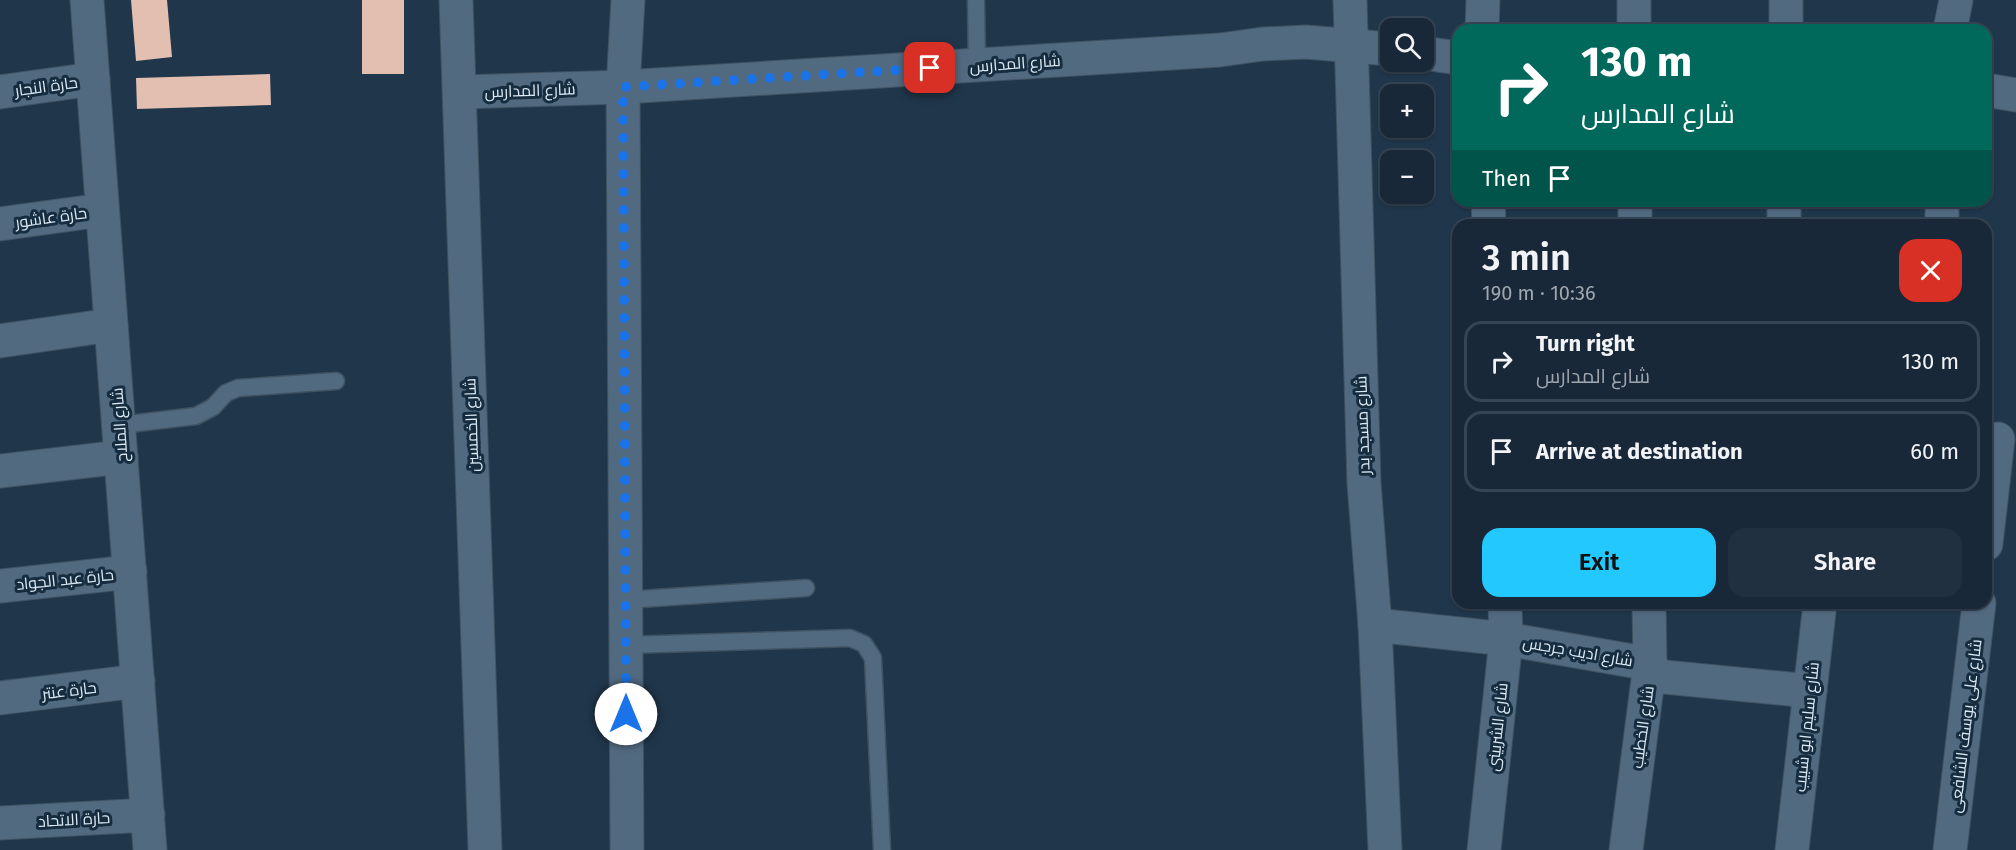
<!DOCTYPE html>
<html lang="en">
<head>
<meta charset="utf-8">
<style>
  :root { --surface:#182838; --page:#213040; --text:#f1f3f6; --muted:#9fa6ae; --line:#364453; --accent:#23c9fe }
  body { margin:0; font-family:"Fira Sans",Cairo,sans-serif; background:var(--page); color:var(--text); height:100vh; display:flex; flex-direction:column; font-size:22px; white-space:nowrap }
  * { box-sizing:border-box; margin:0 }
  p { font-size:20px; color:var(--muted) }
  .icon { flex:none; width:33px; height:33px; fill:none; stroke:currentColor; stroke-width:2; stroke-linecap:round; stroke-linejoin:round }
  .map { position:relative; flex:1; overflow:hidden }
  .side { position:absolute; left:1452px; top:219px; width:540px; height:390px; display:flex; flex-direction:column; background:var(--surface); border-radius:18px; box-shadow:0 2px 4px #0004,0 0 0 2px var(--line) }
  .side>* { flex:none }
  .banner { position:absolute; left:1452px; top:24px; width:540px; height:183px; border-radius:18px; box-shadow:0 2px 4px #0004,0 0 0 2px var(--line); background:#00695c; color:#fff; overflow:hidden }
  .buttons { position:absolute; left:1380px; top:18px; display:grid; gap:12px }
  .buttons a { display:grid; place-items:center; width:54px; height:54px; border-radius:12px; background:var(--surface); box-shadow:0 2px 4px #0004,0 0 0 2px var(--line); font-size:30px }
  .pin { position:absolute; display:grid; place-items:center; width:51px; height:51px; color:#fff; margin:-26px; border-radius:12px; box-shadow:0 3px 9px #0006 }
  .me { position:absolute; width:66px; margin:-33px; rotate:0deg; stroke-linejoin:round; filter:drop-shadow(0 0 4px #0008) }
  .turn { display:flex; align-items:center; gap:21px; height:126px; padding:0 30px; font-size:27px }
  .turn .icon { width:78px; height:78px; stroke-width:2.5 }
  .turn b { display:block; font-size:42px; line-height:51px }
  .then { display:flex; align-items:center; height:57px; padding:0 30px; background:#0003; gap:12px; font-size:22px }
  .round { display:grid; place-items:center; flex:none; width:63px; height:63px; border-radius:18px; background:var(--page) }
  .headline { display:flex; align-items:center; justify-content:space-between; height:102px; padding:0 30px }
  h1 { font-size:36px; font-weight:600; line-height:45px }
  .action { display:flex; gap:12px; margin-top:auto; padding:12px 30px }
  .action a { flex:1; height:69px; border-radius:18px; background:var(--accent); color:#111; font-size:24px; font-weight:600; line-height:69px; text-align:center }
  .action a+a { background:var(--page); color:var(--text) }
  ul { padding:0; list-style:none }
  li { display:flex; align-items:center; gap:18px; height:81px; margin:0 12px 9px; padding:0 18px; border:3px solid var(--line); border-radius:18px }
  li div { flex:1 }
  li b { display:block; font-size:22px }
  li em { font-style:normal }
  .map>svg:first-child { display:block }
  .building { fill:#e2bfb1 }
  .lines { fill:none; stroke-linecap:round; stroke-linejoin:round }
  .lane-casing { stroke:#3f5262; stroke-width:19 }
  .street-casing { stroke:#3f5262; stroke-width:35 }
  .lane { stroke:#526a80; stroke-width:16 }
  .street { stroke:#526a80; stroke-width:33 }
  .route { stroke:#1a73e8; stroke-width:10; stroke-dasharray:0 18 }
  .labels { text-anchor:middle; stroke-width:6; stroke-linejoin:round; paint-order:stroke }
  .street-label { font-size:16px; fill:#dbe9f5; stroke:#162c3f }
</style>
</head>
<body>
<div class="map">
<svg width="2016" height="850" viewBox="0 0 2016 850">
  <rect width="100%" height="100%" fill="#20364a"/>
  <!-- building -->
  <g class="building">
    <path d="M131,0H167L172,57L136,61Z"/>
    <rect x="362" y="0" width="42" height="74"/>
    <path d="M270,74L271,105L137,109L136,78Z"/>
  </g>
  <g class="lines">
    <!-- lane casing -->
    <g class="lane-casing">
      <g id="lane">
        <path d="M976,0L977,65"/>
        <path d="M120,425L196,416L213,407L226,393L238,388L336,381"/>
        <path d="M625,600L806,588"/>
        <path d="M626,645L850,638L864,644L873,658L882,850"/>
      </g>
    </g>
    <!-- street casing -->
    <g class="street-casing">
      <g id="street">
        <path d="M87,0L150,850"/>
        <path d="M456,0L485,850"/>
        <path d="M1350,0L1364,483L1375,625L1385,850"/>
        <path d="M1634,0V30"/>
        <path d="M1482,30L1483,0"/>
        <path d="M1786,30V0"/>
        <path d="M1950,30L1956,0"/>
        <path d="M1424,53L1458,58"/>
        <path d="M1986,90L2016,95"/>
        <path d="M0,92L93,79"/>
        <path d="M460,92L623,87L1220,50L1263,44L1306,42L1390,49"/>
        <path d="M1488,201L1489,225"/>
        <path d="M1635,201V225"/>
        <path d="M0,224L102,210"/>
        <path d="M1784,225V201"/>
        <path d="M1942,225V201"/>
        <path d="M0,341L111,325"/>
        <path d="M0,471L121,457"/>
        <path d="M1986,544L1998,439"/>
        <path d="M0,586L130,572"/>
        <path d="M1375,625L1506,639L1650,664L1656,674L1664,677L1810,691"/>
        <path d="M0,698L138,681"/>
        <path d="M0,823L148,815"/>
        <path d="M627,850L623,87L628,0"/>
        <path d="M1484,850L1506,639L1505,603"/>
        <path d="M1626,850L1650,664L1649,603"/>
        <path d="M1792,850L1820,603"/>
        <path d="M1950,850L1979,603"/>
      </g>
    </g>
    <!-- lane -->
    <use href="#lane" class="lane"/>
    <!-- street -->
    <use href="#street" class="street"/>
  </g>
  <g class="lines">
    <!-- route -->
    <path class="route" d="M626,714L623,87L930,68"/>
  </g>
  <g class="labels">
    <!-- street labels -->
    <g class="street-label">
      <text transform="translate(1015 63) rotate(-4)" y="6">شارع المدارس</text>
      <text transform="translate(46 86) rotate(-8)" y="6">حارة النجار</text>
      <text transform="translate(530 90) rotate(-2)" y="6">شارع المدارس</text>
      <text transform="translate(51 217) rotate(-8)" y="6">حارة عاشور</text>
      <text transform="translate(119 425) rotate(-94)" y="6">شارع الملاح</text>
      <text transform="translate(471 425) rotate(-92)" y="6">شارع الخمسين</text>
      <text transform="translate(1362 425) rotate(-92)" y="6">شارع مسجد بدر</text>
      <text transform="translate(65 579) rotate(-6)" y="6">حارة عبد الجواد</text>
      <text transform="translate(1578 651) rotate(10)" y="6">شارع اديب جرجس</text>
      <text transform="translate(69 690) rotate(-7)" y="6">حارة عنتر</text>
      <text transform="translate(1965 726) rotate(-83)" y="6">شارع على يوسف الشافعى</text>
      <text transform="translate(1497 727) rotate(-84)" y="6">شارع الشربينى</text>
      <text transform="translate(1642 727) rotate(-82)" y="6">شارع الخطيب</text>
      <text transform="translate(1806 727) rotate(-84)" y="6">شارع سليم ابو شبيب</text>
      <text transform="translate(74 819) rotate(-3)" y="6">حارة الاتحاد</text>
    </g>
  </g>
</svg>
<div class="buttons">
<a><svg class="icon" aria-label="search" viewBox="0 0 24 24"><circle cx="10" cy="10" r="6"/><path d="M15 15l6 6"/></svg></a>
<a>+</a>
<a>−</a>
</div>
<div class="pin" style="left:930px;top:68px;background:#d93025"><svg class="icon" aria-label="arrive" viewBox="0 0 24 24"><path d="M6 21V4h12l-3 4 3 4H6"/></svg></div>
<svg class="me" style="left:626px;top:714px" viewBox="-20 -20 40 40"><circle r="19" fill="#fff"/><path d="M0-13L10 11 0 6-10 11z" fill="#1a73e8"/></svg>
<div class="banner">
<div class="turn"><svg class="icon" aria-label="right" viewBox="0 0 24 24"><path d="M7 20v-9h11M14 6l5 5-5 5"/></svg><div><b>130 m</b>شارع المدارس</div></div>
<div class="then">Then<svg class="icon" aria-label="arrive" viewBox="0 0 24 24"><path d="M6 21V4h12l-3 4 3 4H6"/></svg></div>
</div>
<section class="side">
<div class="headline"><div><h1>3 min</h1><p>190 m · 10:36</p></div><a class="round" style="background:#d93025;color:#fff"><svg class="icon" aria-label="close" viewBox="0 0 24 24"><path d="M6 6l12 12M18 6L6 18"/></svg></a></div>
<ul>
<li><svg class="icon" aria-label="right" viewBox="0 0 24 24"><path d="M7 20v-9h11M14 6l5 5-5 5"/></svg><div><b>Turn right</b><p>شارع المدارس</p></div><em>130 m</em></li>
<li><svg class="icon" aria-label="arrive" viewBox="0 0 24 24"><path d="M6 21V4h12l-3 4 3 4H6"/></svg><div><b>Arrive at destination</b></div><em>60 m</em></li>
</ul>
<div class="action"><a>Exit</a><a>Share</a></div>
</section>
</div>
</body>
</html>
